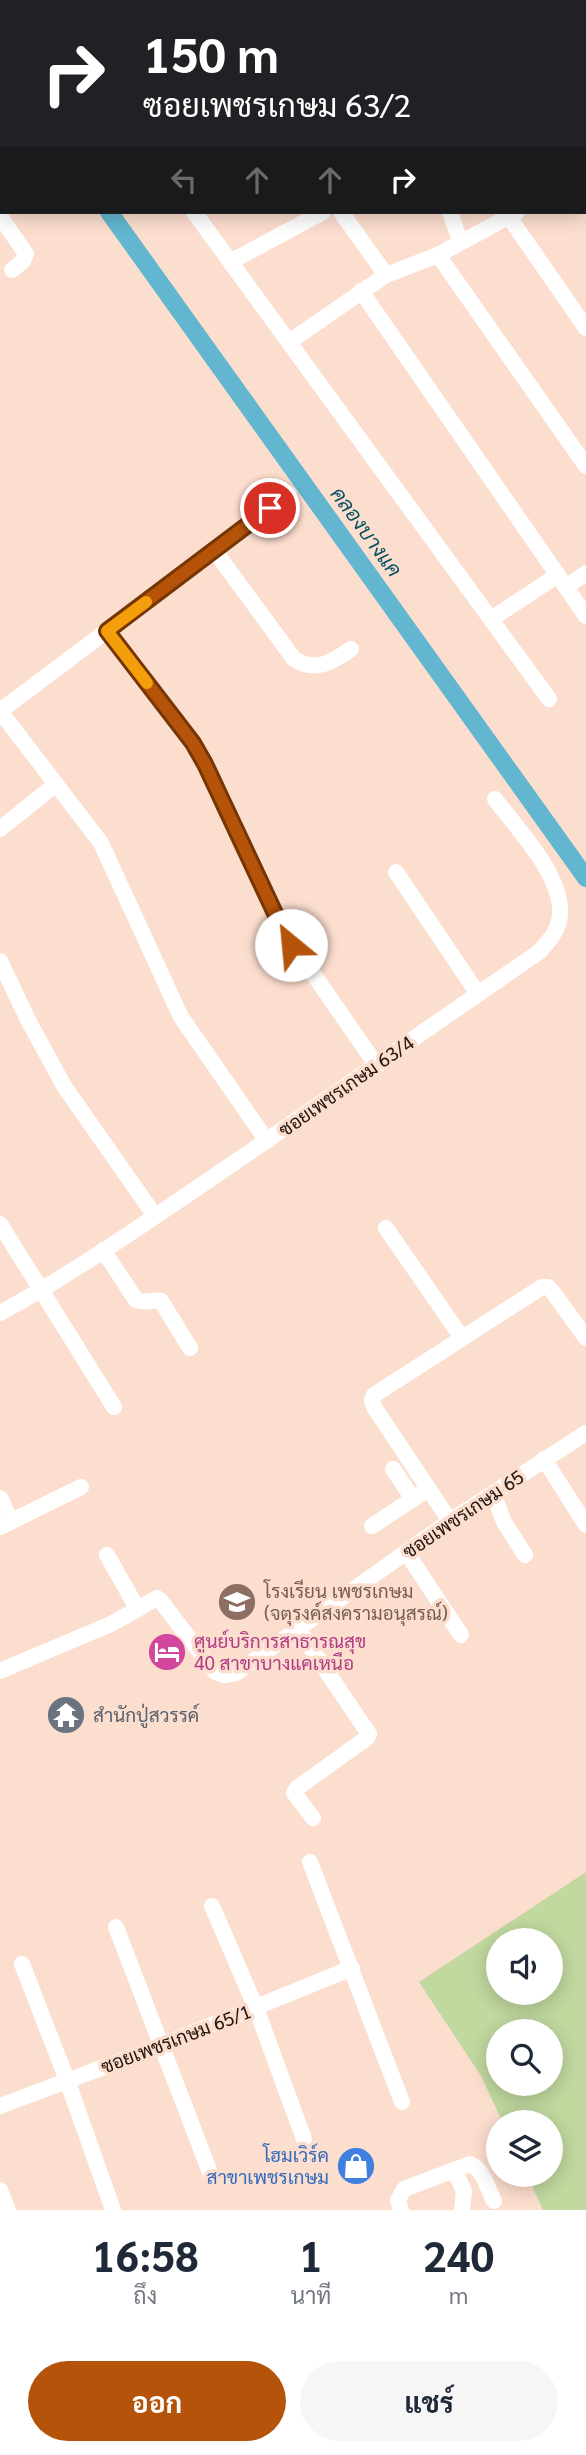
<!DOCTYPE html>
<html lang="th">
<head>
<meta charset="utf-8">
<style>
  :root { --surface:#fff; --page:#f6f6f7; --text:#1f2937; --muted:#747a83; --accent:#b45309 }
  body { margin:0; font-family:Georgia,Sarabun,serif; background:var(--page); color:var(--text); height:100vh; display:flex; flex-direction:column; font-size:26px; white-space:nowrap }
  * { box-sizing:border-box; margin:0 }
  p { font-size:23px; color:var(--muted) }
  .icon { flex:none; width:38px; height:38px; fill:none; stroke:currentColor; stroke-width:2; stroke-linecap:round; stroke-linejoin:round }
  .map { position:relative; height:2210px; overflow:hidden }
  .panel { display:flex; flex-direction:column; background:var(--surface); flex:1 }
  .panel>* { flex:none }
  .hud { position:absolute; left:0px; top:0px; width:586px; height:214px; box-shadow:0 4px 18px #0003; background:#202124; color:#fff; overflow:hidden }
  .controls { position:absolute; left:486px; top:1928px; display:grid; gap:14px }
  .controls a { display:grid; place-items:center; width:77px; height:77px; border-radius:50%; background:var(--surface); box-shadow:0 4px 18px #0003; font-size:35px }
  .pin { position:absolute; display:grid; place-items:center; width:60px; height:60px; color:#fff; margin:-30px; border:4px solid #fff; border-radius:50%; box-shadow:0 2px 7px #0007 }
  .me { position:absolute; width:77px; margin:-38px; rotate:332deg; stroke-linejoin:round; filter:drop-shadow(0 0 5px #0008) }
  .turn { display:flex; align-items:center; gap:24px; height:147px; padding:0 28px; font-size:32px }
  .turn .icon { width:91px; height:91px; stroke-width:2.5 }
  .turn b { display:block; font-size:49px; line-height:60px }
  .lanes { display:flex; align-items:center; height:66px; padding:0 28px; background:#0003; justify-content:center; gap:35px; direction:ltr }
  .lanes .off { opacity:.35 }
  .eta { display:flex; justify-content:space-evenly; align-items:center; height:119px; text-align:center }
  .eta b { font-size:42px; font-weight:700; line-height:49px }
  .primary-button { display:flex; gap:14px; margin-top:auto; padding:14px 28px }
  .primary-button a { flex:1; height:80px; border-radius:42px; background:var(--accent); color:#fff; font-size:28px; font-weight:700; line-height:80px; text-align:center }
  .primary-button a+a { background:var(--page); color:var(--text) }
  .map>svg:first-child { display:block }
  .green { fill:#c1d89f; fill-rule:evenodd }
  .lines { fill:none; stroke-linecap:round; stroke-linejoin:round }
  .canal { stroke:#62b6d0; stroke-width:18 }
  .minor { stroke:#fff; stroke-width:16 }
  .route-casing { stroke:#753606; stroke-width:18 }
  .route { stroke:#b45309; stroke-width:12 }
  .slow { stroke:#f59e0b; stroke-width:12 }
  .labels { text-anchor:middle; stroke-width:7; stroke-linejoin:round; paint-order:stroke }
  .street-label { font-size:19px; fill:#241710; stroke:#fcdece }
  .education-label { font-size:19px; fill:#785e54; stroke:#fcdece; text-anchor:start }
  .hotel-label { font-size:19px; fill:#b23c85; stroke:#fcdece; text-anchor:start }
  .worship-label { font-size:19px; fill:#5b616d; stroke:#fcdece; text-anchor:start }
  .shop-label { font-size:19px; fill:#366cbe; stroke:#fcdece; text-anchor:end }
  .water-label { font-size:21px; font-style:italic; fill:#085265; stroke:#fcdece }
</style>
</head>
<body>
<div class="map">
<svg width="586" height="2210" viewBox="0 0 586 2210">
  <rect width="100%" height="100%" fill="#fcdece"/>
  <!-- green -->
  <path class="green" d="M586,1872V2210H543L527,2175H551V2123H503L481,2076L419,1982ZM499,1941H551V1993H499ZM499,2032H551V2084H499Z"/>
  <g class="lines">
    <!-- canal -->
    <g class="canal">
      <path d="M0,65L2,67"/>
      <path d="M109,212L586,878"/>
    </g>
    <!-- minor -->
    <g class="minor">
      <path d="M247,0L248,2"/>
      <path d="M67,2L72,0"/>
      <path d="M341,2L346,0"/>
      <path d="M584,8H586"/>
      <path d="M0,26H2"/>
      <path d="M584,161L586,160"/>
      <path d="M584,183H586"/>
      <path d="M194,212L549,699"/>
      <path d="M341,212L386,275"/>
      <path d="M450,212L460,241"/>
      <path d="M0,216L26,254L23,261L12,270"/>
      <path d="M509,217L586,328"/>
      <path d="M438,255L586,466"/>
      <path d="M230,262L323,212"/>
      <path d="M361,291L586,616"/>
      <path d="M289,342L386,275L438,255L517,212"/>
      <path d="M214,550L294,659C316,673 332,662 351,649"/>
      <path d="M566,587L586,573"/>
      <path d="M491,619L558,575"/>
      <path d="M107,631L193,743L222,797L280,926L377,1066"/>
      <path d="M0,711L101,843L181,1017L267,1141"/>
      <path d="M0,711L289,494"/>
      <path d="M0,829L56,784"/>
      <path d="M396,872L478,994"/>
      <path d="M0,961L28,1020L64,1086L155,1216"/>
      <path d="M0,1224L114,1407"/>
      <path d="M386,1228L462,1338"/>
      <path d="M103,1250L136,1300C145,1304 152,1299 161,1301L190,1348"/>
      <path d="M0,1313C72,1274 139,1227 206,1182C318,1106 428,1028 539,952C549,941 559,930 560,915C563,875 517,829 495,799"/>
      <path d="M544,1459L586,1525"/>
      <path d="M393,1469L413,1499"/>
      <path d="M491,1495L496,1501L504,1522L525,1555"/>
      <path d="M0,1498L11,1521"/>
      <path d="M450,1521L374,1407L372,1400L374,1395L542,1287H548L552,1291L586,1338"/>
      <path d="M372,1526L428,1489"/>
      <path d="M0,1527L81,1487"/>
      <path d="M406,1552L461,1635"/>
      <path d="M107,1555L137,1608"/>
      <path d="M298,1629L369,1734L367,1738L297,1788L294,1793L313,1818"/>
      <path d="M0,1671L111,1624L157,1598L160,1600L215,1672L224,1675L236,1673L450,1521L586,1433"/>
      <path d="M310,1862L402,2102"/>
      <path d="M212,1906L256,2008L304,2139"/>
      <path d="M116,1927L211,2175"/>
      <path d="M22,1964L67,2080L113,2210"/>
      <path d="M0,2106L160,2046L352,1968"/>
      <path d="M454,2170L464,2191L462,2210"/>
      <path d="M0,2190L8,2210"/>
      <path d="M401,2210L398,2200L404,2189L470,2164C483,2169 488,2189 494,2201"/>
    </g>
  </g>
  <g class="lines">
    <!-- route casing -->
    <g class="route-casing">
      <path id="route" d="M270,508L107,631L193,743L205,764L281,926L291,945"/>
    </g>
    <!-- route -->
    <use href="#route" class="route"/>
    <!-- slow -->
    <path class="slow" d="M146,602L107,631L147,683"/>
  </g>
  <!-- icons -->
  <defs>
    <g id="school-disc" transform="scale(2.0125)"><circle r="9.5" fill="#8d6e63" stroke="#fcdece"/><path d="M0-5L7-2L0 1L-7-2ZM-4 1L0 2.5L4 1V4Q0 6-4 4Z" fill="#fff"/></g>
    <g id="hotel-disc" transform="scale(2.0125)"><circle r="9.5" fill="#d1479c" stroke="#fcdece"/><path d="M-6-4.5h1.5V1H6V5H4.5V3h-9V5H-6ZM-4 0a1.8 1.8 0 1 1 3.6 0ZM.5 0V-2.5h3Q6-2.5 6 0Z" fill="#fff"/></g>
    <g id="temple-disc" transform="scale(2.0125)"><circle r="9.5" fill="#6b7280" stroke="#fcdece"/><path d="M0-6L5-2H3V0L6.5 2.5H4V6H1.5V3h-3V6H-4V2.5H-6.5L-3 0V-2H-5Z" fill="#fff"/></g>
    <g id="shop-disc" transform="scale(2.0125)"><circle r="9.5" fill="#3f7fe0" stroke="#fcdece"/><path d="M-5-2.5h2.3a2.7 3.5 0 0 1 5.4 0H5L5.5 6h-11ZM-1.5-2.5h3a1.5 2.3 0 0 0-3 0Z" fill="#fff"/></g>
  </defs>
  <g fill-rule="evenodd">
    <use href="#school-disc" x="237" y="1602"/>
    <use href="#hotel-disc" x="167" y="1652"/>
    <use href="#temple-disc" x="66" y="1715"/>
    <use href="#shop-disc" x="356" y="2166"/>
  </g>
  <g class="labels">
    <!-- street labels -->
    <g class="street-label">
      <text transform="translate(346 1086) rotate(-35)" y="7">ซอยเพชรเกษม 63/4</text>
      <text transform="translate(463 1514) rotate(-34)" y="7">ซอยเพชรเกษม 65</text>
      <text transform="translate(176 2039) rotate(-21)" y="7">ซอยเพชรเกษม 65/1</text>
    </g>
    <!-- education labels -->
    <g class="education-label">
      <text x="264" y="1598">โรงเรียน เพชรเกษม<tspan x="264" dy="22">(จตุรงค์สงครามอนุสรณ์)</tspan></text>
    </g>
    <!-- hotel labels -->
    <g class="hotel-label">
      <text x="194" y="1648">ศูนย์บริการสาธารณสุข<tspan x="194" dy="22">40 สาขาบางแคเหนือ</tspan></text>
    </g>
    <!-- worship labels -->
    <g class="worship-label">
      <text x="93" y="1722">สำนักปู่สวรรค์</text>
    </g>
    <!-- shop labels -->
    <g class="shop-label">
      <text x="329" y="2162">โฮมเวิร์ค<tspan x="329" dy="22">สาขาเพชรเกษม</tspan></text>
    </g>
    <!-- water labels -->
    <g class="water-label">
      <text transform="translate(366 532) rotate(54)" y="7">คลองบางแค</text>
    </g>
  </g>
</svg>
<div class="controls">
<a><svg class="icon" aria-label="sound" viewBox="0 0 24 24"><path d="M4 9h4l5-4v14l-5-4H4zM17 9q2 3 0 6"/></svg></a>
<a><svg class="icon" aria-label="search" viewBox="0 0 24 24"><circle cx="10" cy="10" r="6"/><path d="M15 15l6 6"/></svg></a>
<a><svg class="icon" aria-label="layers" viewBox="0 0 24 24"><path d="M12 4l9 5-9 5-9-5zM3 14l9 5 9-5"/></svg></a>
</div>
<div class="pin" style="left:270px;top:508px;background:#d93025"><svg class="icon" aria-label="arrive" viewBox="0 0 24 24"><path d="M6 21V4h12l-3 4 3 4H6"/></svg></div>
<svg class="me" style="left:291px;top:945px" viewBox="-20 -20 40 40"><circle r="19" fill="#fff"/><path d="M0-13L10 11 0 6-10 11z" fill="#b45309"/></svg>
<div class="hud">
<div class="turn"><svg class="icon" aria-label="right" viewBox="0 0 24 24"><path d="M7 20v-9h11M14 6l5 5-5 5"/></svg><div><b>150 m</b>ซอยเพชรเกษม 63/2</div></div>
<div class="lanes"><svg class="icon off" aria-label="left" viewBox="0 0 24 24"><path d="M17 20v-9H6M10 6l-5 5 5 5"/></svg><svg class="icon off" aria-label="ahead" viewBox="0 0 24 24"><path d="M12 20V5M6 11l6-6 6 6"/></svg><svg class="icon off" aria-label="ahead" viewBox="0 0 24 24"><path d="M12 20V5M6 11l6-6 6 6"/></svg><svg class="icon" aria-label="right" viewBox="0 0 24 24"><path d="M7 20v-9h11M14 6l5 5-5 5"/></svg></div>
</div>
</div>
<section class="panel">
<div class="eta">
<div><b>16:58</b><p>ถึง</p></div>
<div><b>1</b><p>นาที</p></div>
<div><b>240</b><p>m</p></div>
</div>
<div class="primary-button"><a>ออก</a><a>แชร์</a></div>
</section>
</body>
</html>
